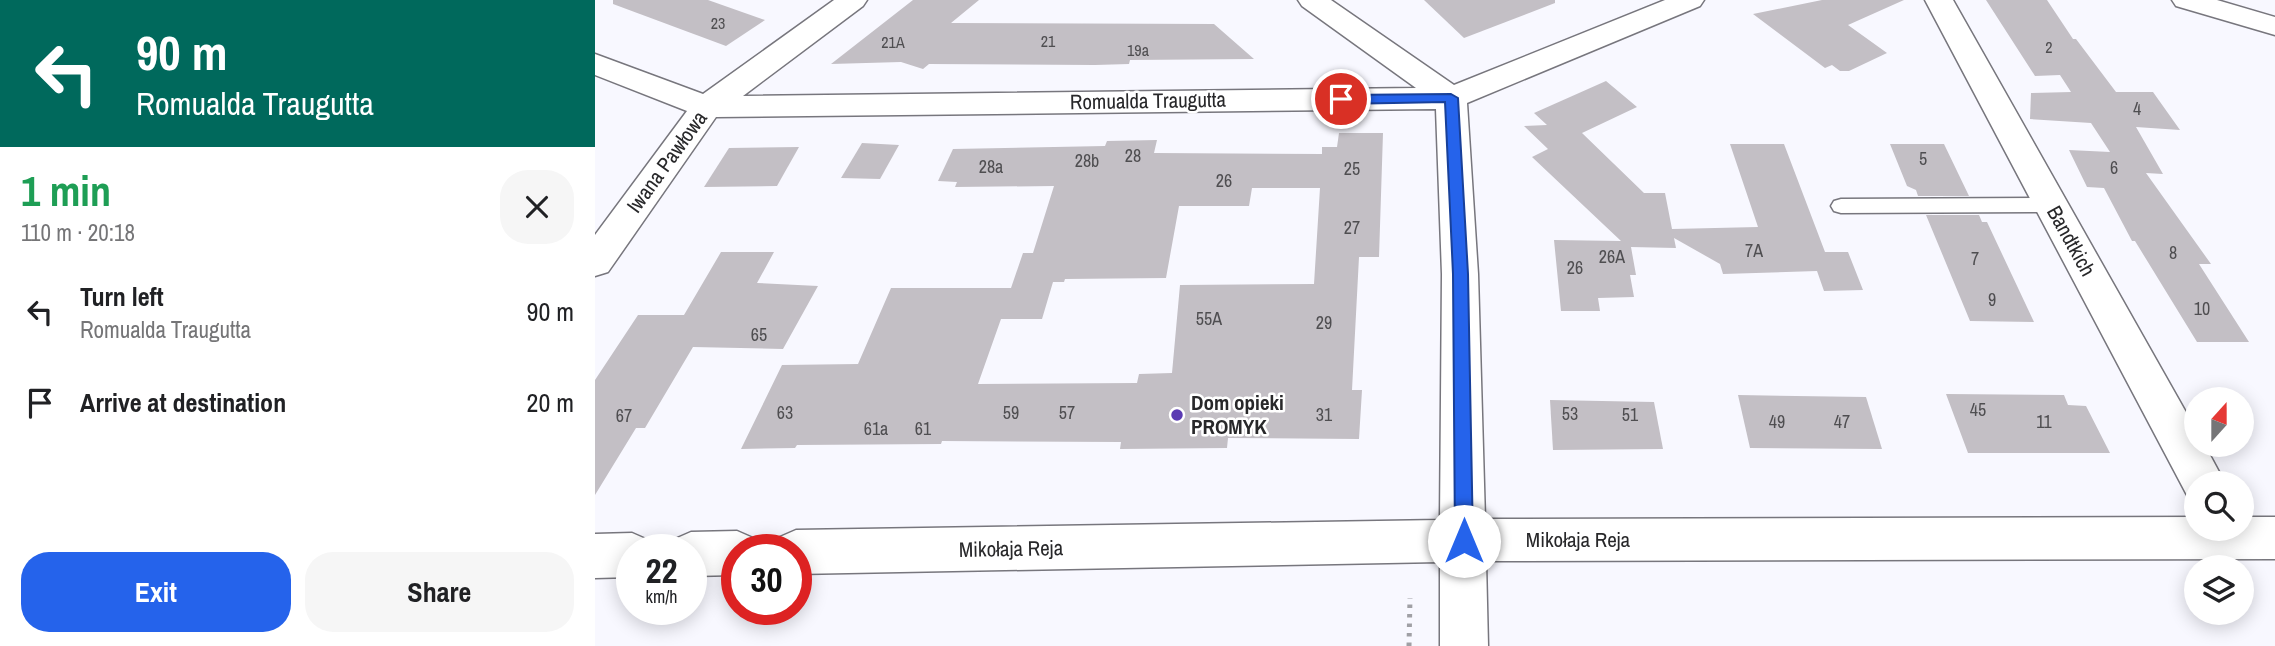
<!DOCTYPE html>
<html lang="en">
<head>
<meta charset="utf-8">
<style>
  :root { --surface:#fff; --page:#f6f6f6; --text:#202124; --muted:#757577; --accent:#2563eb }
  body { margin:0; font-family:"Archivo Narrow",sans-serif; background:var(--page); color:var(--text); height:100vh; display:flex; flex-direction:column; font-size:26px; white-space:nowrap }
  * { box-sizing:border-box; margin:0 }
  p { font-size:23px; color:var(--muted) }
  .icon { flex:none; width:38px; height:38px; fill:none; stroke:currentColor; stroke-width:2; stroke-linecap:round; stroke-linejoin:round }
  .map { position:relative; flex:1; overflow:hidden }
  .panel { display:flex; flex-direction:column; background:var(--surface); width:595px }
  .panel>* { flex:none }
  .banner { background:#00695c; color:#fff; overflow:hidden }
  .needle { width:46px; rotate:21deg }
  .fabs { position:absolute; left:1589px; top:387px; display:grid; gap:14px }
  .fabs a { display:grid; place-items:center; width:70px; height:70px; border-radius:50%; background:var(--surface); box-shadow:0 4px 18px #0003; font-size:35px }
  .speed { position:absolute; left:21px; top:534px; display:flex; gap:14px; font-size:35px; font-weight:700; text-align:center }
  .speed>* { display:grid; place-content:center; width:91px; height:91px; border-radius:50%; background:var(--surface); box-shadow:0 4px 18px #0003; line-height:1 }
  .speed small { font-size:18px; font-weight:400 }
  .speed .limit { border:10px solid #d22; background:#fff; color:#111 }
  .pin { position:absolute; display:grid; place-items:center; width:60px; height:60px; color:#fff; margin:-30px; border:4px solid #fff; border-radius:50%; box-shadow:0 2px 7px #0007 }
  .me { position:absolute; width:77px; margin:-38px; rotate:0deg; stroke-linejoin:round; filter:drop-shadow(0 0 5px #0008) }
  .turn { display:flex; align-items:center; gap:24px; height:147px; padding:0 21px; font-size:32px }
  .turn .icon { width:91px; height:91px; stroke-width:2.5 }
  .turn b { display:block; font-size:49px; line-height:60px }
  .round { display:grid; place-items:center; flex:none; width:74px; height:74px; border-radius:28px; background:var(--page) }
  .headline { display:flex; align-items:center; justify-content:space-between; height:119px; padding:0 21px }
  h1 { font-size:42px; font-weight:800; line-height:52px; color:#1e9e55 }
  .action { display:flex; gap:14px; margin-top:auto; padding:14px 21px }
  .action a { flex:1; height:80px; border-radius:28px; background:var(--accent); color:#fff; font-size:28px; font-weight:800; line-height:80px; text-align:center }
  .action a+a { background:var(--page); color:var(--text) }
  ul { padding:0; list-style:none }
  li { display:flex; align-items:center; gap:21px; height:91px; padding:0 21px }
  li div { flex:1 }
  li b { display:block; font-size:26px }
  li em { font-style:normal }
  main { display:flex; flex:1; min-height:0 }
  .map>svg:first-child { display:block }
  .building { fill:#c3bfc5; fill-rule:evenodd }
  .lines { fill:none; stroke-linecap:round; stroke-linejoin:round }
  .lane-casing { stroke:#77767d; stroke-width:3 }
  .street-casing { stroke:#77767d; stroke-width:3 }
  .path { stroke:#a0a0a5; stroke-width:5; stroke-dasharray:3.5 6; stroke-linecap:butt }
  .lane { fill:#fff; fill-rule:evenodd }
  .street { fill:#fff; fill-rule:evenodd }
  .route { fill:#2563eb; stroke:#184099; stroke-width:2 }
  .poi-dot { fill:#5b3bb3; stroke:#fff; stroke-width:2.5 }
  .labels { text-anchor:middle; stroke-width:5; stroke-linejoin:round; paint-order:stroke }
  .far-number-label { font-size:16px; fill:#4f4e51 }
  .number-label { font-size:18px; fill:#4f4e51 }
  .street-label { font-size:21px; fill:#28282a; stroke:#fff }
  .poi-label { font-size:21px; font-weight:bold; fill:#28282a; stroke:#fff; text-anchor:start }
</style>
</head>
<body>
<main>
<section class="panel">
<div class="banner">
<div class="turn"><svg class="icon" aria-label="left" viewBox="0 0 24 24"><path d="M17 20v-9H6M10 6l-5 5 5 5"/></svg><div><b>90 m</b>Romualda Traugutta</div></div>
</div>
<div class="headline"><div><h1>1 min</h1><p>110 m · 20:18</p></div><a class="round"><svg class="icon" aria-label="close" viewBox="0 0 24 24"><path d="M6 6l12 12M18 6L6 18"/></svg></a></div>
<ul>
<li><svg class="icon" aria-label="left" viewBox="0 0 24 24"><path d="M17 20v-9H6M10 6l-5 5 5 5"/></svg><div><b>Turn left</b><p>Romualda Traugutta</p></div><em>90 m</em></li>
<li><svg class="icon" aria-label="arrive" viewBox="0 0 24 24"><path d="M6 21V4h12l-3 4 3 4H6"/></svg><div><b>Arrive at destination</b></div><em>20 m</em></li>
</ul>
<div class="action"><a>Exit</a><a>Share</a></div>
</section>
<div class="map">
<svg width="1680" height="646" viewBox="0 0 1680 646">
  <rect width="100%" height="100%" fill="#f8f8ff"/>
  <!-- building -->
  <g class="building">
    <path d="M18,0H113L170,20L131,46L18,4Z"/>
    <path d="M318,0H384L356,23L619,24L659,59L535,60L534,64L500,65L334,64L328,69L306,62L236,64Z"/>
    <path d="M829,0H960V3L869,38Z"/>
    <path d="M1227,0H1309L1253,25L1292,53L1254,71H1245L1237,65L1230,68L1158,14Z"/>
    <path d="M1391,0H1452L1478,39H1481L1521,92H1558L1585,130L1541,127L1568,174L1551,173L1616,264H1604L1654,342H1602L1540,241H1537L1509,188L1492,187L1474,150L1515,152L1496,123L1435,119L1436,93L1476,92L1465,75L1440,76Z"/>
    <path d="M1011,81L1042,107L987,133L1049,193H1070L1077,229L1163,227L1135,144H1189L1230,252H1253L1268,290L1229,291L1222,271L1128,274L1125,264L1079,238L1081,248L1036,247L1041,275H1035L1039,297L1003,298L1005,311H966L959,240L1026,241L937,157L953,149L929,126L952,125L939,113Z"/>
    <path d="M744,133H788L784,257H764L757,390H767L764,439L633,438L632,448L525,449L526,442L347,441L346,444L202,445L200,448L146,449L187,365L263,364L296,288H416L428,253H438L459,186L360,187L362,182L343,181L358,149L510,146L512,141L562,140L559,153L727,154V147H742ZM657,188H725L719,284L585,285L577,373L544,374L542,383L383,384L406,319H447L458,282H469L470,279L571,278L584,206H654Z"/>
    <path d="M267,143L304,145L285,179L246,178Z"/>
    <path d="M1295,144H1349L1374,196H1323L1321,190L1312,186Z"/>
    <path d="M204,147L182,186L109,187L134,148Z"/>
    <path d="M1331,215H1384L1387,222H1392L1439,322L1375,321Z"/>
    <path d="M126,252H179L162,283L223,286L188,349L98,347L50,428H41L0,495V380L43,315H89Z"/>
    <path d="M1351,394L1469,395L1473,405L1491,406L1515,453H1373Z"/>
    <path d="M1143,395L1271,397L1287,449L1155,448Z"/>
    <path d="M955,400L1059,402L1068,449L958,450Z"/>
  </g>
  <g class="lines">
    <!-- lane casing -->
    <g class="lane-casing">
      <path id="lane" d="M1456,198L1463,200L1466,205L1463,210L1456,212L1246,213L1239,211L1236,206L1239,201L1246,199Z"/>
    </g>
    <!-- street casing -->
    <g class="street-casing">
      <g id="street">
        <path d="M239,0H272L268,6L148,96L821,88L707,6L703,0H736L859,85L1070,0H1109L1105,6L872,103L883,274L890,519L1601,517V528H1647V517H1680V559L891,561L893,646H845V562L201,574V550H179L185,537L201,530L845,520L847,274L841,109L121,117L13,272L0,276V235L92,111L0,75V54L108,94Z"/>
        <path d="M1330,0H1358L1601,430V444H1609L1630,483H1601V500L1593,497Z"/>
        <path d="M1577,0H1622L1680,17V35L1581,6Z"/>
        <path d="M142,531L158,538L163,550H142V575L96,576V550H75L80,539L96,532Z"/>
        <path d="M37,533L53,540L57,550H37V577L0,578V534Z"/>
      </g>
    </g>
    <!-- path -->
    <path class="path" d="M814,646L815,598"/>
    <!-- lane -->
    <use href="#lane" class="lane"/>
    <!-- street -->
    <use href="#street" class="street"/>
  </g>
  <!-- route -->
  <path class="route" d="M856,94L863,98L873,274L878,541L875,548L869,550L862,548L860,541L858,274L850,102L746,104L740,99L746,95Z"/>
  <!-- markers -->
  <circle class="poi-dot" cx="582" cy="415" r="7"/>
  <g class="labels">
    <!-- far-number labels -->
    <g class="far-number-label">
      <text x="123" y="29">23</text>
      <text x="453" y="47">21</text>
      <text x="298" y="48">21A</text>
      <text x="1454" y="53">2</text>
      <text x="543" y="56">19a</text>
    </g>
    <!-- number labels -->
    <g class="number-label">
      <text x="1542" y="115">4</text>
      <text x="538" y="162">28</text>
      <text x="1328" y="165">5</text>
      <text x="492" y="167">28b</text>
      <text x="396" y="173">28a</text>
      <text x="1519" y="174">6</text>
      <text x="757" y="175">25</text>
      <text x="629" y="187">26</text>
      <text x="757" y="234">27</text>
      <text x="1159" y="257">7A</text>
      <text x="1578" y="259">8</text>
      <text x="1017" y="263">26A</text>
      <text x="1380" y="265">7</text>
      <text x="980" y="274">26</text>
      <text x="1397" y="306">9</text>
      <text x="1607" y="315">10</text>
      <text x="614" y="325">55A</text>
      <text x="729" y="329">29</text>
      <text x="164" y="341">65</text>
      <text x="1383" y="416">45</text>
      <text x="190" y="419">63</text>
      <text x="416" y="419">59</text>
      <text x="472" y="419">57</text>
      <text x="975" y="420">53</text>
      <text x="729" y="421">31</text>
      <text x="1035" y="421">51</text>
      <text x="29" y="422">67</text>
      <text x="1182" y="428">49</text>
      <text x="1247" y="428">47</text>
      <text x="1449" y="428">11</text>
      <text x="281" y="435">61a</text>
      <text x="328" y="435">61</text>
    </g>
    <!-- street labels -->
    <g class="street-label">
      <text transform="translate(553 101) rotate(-1)" y="7">Romualda Traugutta</text>
      <text transform="translate(72 162) rotate(-54)" y="7">Iwana Pawłowa</text>
      <text transform="translate(1476 241) rotate(61)" y="7">Bandtkich</text>
      <text x="983" y="547">Mikołaja Reja</text>
      <text transform="translate(416 549) rotate(-1)" y="7">Mikołaja Reja</text>
    </g>
    <!-- poi labels -->
    <g class="poi-label">
      <text x="596" y="410">Dom opieki<tspan x="596" dy="24">PROMYK</tspan></text>
    </g>
  </g>
</svg>
<div class="fabs">
<a><svg class="needle" viewBox="-14 -14 28 28"><path d="M0-13l5 13h-10z" fill="#e53935"/><path d="M0 13l5-13h-10z" fill="#757577"/></svg></a>
<a><svg class="icon" aria-label="search" viewBox="0 0 24 24"><circle cx="10" cy="10" r="6"/><path d="M15 15l6 6"/></svg></a>
<a><svg class="icon" aria-label="layers" viewBox="0 0 24 24"><path d="M12 4l9 5-9 5-9-5zM3 14l9 5 9-5"/></svg></a>
</div>
<div class="speed"><div>22<small>km/h</small></div><div class="limit">30</div></div>
<div class="pin" style="left:746px;top:99px;background:#d93025"><svg class="icon" aria-label="arrive" viewBox="0 0 24 24"><path d="M6 21V4h12l-3 4 3 4H6"/></svg></div>
<svg class="me" style="left:869px;top:541px" viewBox="-20 -20 40 40"><circle r="19" fill="#fff"/><path d="M0-13L10 11 0 6-10 11z" fill="#2563eb"/></svg>
</div>
</main>
</body>
</html>
